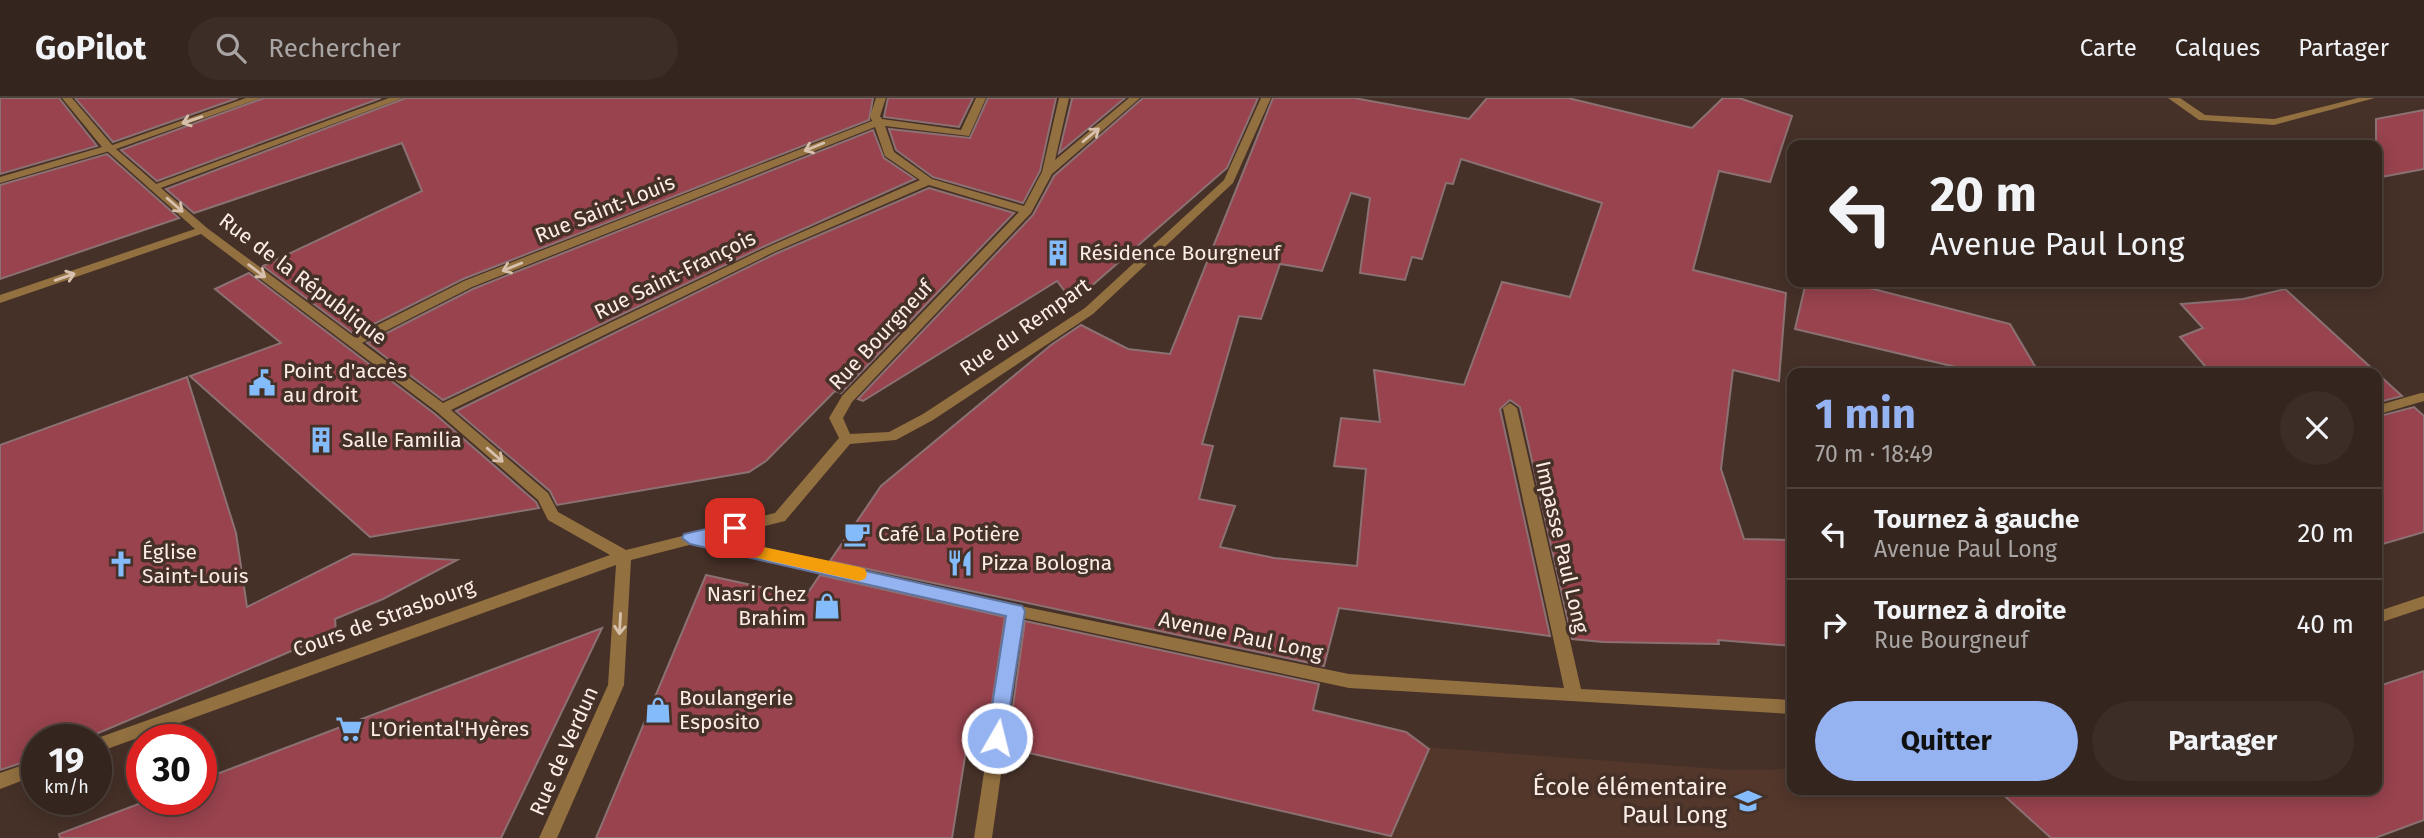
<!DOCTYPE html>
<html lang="fr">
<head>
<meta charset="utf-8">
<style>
  :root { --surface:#34251e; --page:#3c2d27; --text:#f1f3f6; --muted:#a9a5a4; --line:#4e423c; --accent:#95b2f1 }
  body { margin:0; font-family:"Fira Sans",sans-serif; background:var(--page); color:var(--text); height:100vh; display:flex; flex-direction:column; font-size:26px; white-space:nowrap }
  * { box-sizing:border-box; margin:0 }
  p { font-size:23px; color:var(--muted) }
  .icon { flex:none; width:38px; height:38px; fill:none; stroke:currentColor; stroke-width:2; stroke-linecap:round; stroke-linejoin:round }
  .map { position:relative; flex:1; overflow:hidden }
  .sheet { position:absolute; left:1787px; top:270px; width:595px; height:427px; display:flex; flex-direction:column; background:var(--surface); border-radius:14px; box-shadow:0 4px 18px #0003,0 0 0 2px var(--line) }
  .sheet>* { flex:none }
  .guide { position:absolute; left:1787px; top:42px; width:595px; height:147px; border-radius:14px; box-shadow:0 4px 18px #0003,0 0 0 2px var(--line); background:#34251e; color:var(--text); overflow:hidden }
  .speed { position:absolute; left:21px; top:626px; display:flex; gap:14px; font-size:35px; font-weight:700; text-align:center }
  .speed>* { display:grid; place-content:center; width:91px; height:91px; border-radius:50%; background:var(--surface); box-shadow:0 4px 18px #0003,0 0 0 2px var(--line); line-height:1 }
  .speed small { font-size:18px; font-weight:400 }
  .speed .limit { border:10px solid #d22; background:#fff; color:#111 }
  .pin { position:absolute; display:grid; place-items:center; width:60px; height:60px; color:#fff; margin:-30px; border-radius:14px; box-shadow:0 4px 10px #0006 }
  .me { position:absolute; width:77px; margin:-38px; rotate:8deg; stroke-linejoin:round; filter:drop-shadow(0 0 5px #0008) }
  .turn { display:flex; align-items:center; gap:24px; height:147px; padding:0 28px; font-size:32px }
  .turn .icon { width:91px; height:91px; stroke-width:2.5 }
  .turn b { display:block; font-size:49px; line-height:60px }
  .round { display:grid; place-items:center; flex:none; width:74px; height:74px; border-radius:37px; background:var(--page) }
  .headline { display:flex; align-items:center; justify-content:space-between; height:119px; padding:0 28px }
  h1 { font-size:42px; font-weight:700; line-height:52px; color:var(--accent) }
  .action { display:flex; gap:14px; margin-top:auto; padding:14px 28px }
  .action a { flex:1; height:80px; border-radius:42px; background:var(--accent); color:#111; font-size:28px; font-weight:700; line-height:80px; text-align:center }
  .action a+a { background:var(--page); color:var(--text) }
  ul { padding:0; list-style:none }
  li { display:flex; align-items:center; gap:21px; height:91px; padding:0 28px; border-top:2px solid var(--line) }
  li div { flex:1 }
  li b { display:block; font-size:26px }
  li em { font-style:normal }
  header { display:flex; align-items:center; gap:42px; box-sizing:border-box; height:98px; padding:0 35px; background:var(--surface); border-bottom:2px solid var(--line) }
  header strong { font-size:33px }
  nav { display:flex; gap:38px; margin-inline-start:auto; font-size:24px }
  .search { width:490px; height:63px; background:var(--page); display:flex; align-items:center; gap:18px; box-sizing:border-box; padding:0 24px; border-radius:38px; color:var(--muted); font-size:26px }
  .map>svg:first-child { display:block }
  .built { fill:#53372b }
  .building { fill:#98434e; stroke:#8c7173; stroke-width:2; fill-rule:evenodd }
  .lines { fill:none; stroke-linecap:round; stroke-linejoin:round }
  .pedestrian { fill:#927040; fill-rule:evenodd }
  .minor { fill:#927040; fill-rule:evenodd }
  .oneway { stroke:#d7c1ad }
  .route { fill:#95b2f1; stroke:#61749d; stroke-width:2 }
  .slow { fill:#f59e0b }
  .labels { text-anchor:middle; stroke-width:7; stroke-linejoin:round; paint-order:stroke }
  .street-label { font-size:21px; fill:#fcede7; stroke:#463128 }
  .poi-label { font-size:21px; fill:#fcede7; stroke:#463128; text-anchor:start }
  .near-poi-label { font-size:24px; fill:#fcede7; stroke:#463128; text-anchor:end }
</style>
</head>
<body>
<header>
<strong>GoPilot</strong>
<div class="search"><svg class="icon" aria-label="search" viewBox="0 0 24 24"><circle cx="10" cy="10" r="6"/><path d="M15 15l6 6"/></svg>Rechercher</div>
<nav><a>Carte</a><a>Calques</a><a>Partager</a></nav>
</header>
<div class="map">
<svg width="2424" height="740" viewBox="0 0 2424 740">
  <rect width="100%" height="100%" fill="#463128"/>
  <!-- built -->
  <path class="built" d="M1422,649L1732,672L1792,671V691H2083L2141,740H1382Z"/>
  <!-- building -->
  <g class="building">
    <path d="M0,0H59L97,48L0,76Z"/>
    <path d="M75,0H238L113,44Z"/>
    <path d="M264,0H381L157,83L121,52Z"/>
    <path d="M406,0H873L869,22L463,181L354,236L263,168L422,93L402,45L194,115L166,91Z"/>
    <path d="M888,0H973L959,29L884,19Z"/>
    <path d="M988,0H1056L1040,73L1023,105L933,79L896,52L889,31L970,40Z"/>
    <path d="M1071,0H1125L1059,55L1072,1Z"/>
    <path d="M1143,0H1258L1227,70L1073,204L1057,183L863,303L858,301L1033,117L1054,78Z"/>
    <path d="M1273,0H1354L1469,21L1487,0H1568L1692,30L1723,0H1739L1792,18L1770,84L1719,73L1693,172L1786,195L1779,283L1733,272L1721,371L1744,441L1792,442V548L1718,542L1719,546L1603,544L1572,541L1520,309L1510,302L1500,311L1550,538L1339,510L1324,568L830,463L881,388L1051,247L1081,227L1128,251L1170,256ZM1461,61L1602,105L1570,199L1502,184L1464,287L1374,272L1380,324L1341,320L1334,368L1366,371L1357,468L1274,460L1220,449L1235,408L1199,401L1213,348L1202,346L1239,218L1261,221L1280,166L1322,173L1351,95L1370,100L1360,175L1405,182L1412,159L1422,161L1446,85L1453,86Z"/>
    <path d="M2424,12V71L2376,80V21Z"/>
    <path d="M873,32L884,60L915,81L765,148L443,302L367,245L473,191Z"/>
    <path d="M107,56L179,120L0,181V87Z"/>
    <path d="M929,90L1014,115L841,295L835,293L766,363L749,374L557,407L550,393L456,313L775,156Z"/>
    <path d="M249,175L435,316L536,404L539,410L370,439L190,278L281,245L215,191Z"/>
    <path d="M1806,184H1846L2010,226L2039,275H1963L1960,270L1795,231Z"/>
    <path d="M2285,191L2377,275L2402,298L2376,305V275H2211L2180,239L2203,230L2181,206L2243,201Z"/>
    <path d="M187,279L236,435L247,509L353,456L457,462L383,501L335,521L336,534L82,642H37V660L0,672V347Z"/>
    <path d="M2414,309L2424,318V434L2376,448V319Z"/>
    <path d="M706,477L805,499L820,477L1005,519L986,645L968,640L952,740H596Z"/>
    <path d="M1025,523L1319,586L1313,612L1406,634L1429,651L1391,738L1007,650Z"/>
    <path d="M602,530L501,740H60L59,736L149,702H201V682Z"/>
    <path d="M2424,573V722L2375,740H2051L1997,691H2376V589Z"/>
  </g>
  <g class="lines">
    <!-- pedestrian -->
    <g class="pedestrian">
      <path d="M62,0H72L113,48V52L0,85V79L102,49Z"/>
      <path d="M389,0H403L158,91H150L148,89Z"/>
    </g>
    <!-- minor -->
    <g class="minor">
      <path d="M246,0H261L116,51L207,130L354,239L464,183L872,23L870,18L876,0H886L880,18L882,21L961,32L976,0H986L969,38L885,28L894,54L932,81L1024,108L1042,74L1059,0H1069L1055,62L1129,0H1140L1052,76L1031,115L852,304L843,320L850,336L889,334L923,316L1085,210L1224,82L1261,0H1271L1233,85L1093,216L933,322L896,342L850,346L785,423L716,440L1016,507L1349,576L1564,590L1503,310L1510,305L1517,310L1581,591L1792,602V616L1349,590L1023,520L992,740H974L1008,517L693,446L631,462L624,587L557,740H539L608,587L616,467L96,655V642H92L610,457L548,422L538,402L437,314L201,136L0,205V197L195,131L104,50ZM875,29L885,58L920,82L766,150L443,305L362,245L472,189ZM929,87L1019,114L842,298L829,320L839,340L775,415L626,452L558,414L548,395L451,312L774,154Z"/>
      <path d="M2168,0H2180L2205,17L2274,21L2358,0H2375L2274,27L2199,22Z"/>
      <path d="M2421,295H2424V303L2376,317V308Z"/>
      <path d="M2424,498V510L2376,526V514Z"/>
      <path d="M37,662V677L0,691V675Z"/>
    </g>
  </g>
  <!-- one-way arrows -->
  <defs><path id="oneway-shaft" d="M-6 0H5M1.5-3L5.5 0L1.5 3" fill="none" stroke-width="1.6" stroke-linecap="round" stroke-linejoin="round" transform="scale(1.75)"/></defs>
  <g class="oneway">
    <use href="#oneway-shaft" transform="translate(192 22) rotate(161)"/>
    <use href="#oneway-shaft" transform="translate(1091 37) rotate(-40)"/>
    <use href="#oneway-shaft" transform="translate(814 49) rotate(158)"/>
    <use href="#oneway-shaft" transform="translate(175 107) rotate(41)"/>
    <use href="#oneway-shaft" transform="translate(512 169) rotate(158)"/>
    <use href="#oneway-shaft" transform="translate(257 173) rotate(37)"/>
    <use href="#oneway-shaft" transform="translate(65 179) rotate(-19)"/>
    <use href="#oneway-shaft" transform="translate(495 357) rotate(41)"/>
    <use href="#oneway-shaft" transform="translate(620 526) rotate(93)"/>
  </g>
  <!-- route -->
  <path class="route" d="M735,424L741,425L743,430L741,434L718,440L1022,508L1025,513L1004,646L997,649L990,646L987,640L1006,518L690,446L682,440L684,436Z"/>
  <!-- slow -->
  <path class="slow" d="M759,448L859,469L865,471L867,476L865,481L859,483L753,459L751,455L753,450Z"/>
  <!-- icons -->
  <defs>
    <g id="building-bare" transform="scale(2.1)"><path d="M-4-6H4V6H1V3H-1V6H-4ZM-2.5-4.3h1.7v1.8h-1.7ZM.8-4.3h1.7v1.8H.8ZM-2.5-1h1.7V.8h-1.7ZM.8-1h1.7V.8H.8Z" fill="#84bcfb" stroke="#463128" stroke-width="2.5" paint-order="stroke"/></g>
    <g id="civic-bare" transform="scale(2.1)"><path d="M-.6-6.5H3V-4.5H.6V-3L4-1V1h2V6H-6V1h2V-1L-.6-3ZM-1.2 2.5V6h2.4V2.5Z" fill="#84bcfb" stroke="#463128" stroke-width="2.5" paint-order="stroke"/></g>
    <g id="cafe-bare" transform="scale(2.1)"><path d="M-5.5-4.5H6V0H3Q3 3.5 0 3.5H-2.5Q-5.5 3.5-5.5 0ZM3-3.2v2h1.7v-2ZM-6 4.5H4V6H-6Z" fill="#84bcfb" stroke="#463128" stroke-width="2.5" paint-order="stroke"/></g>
    <g id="restaurant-bare" transform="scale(2.1)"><path d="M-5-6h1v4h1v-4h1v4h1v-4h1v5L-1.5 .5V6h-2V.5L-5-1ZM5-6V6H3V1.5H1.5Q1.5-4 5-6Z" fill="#84bcfb" stroke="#463128" stroke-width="2.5" paint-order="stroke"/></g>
    <g id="church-bare" transform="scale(2.1)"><path d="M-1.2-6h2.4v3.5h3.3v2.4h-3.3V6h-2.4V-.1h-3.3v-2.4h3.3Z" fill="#84bcfb" stroke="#463128" stroke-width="2.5" paint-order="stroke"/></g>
    <g id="shop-bare" transform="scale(2.1)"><path d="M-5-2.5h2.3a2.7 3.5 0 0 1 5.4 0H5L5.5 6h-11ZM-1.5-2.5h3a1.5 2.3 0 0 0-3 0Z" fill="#84bcfb" stroke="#463128" stroke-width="2.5" paint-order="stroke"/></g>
    <g id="supermarket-bare" transform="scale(2.1)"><path d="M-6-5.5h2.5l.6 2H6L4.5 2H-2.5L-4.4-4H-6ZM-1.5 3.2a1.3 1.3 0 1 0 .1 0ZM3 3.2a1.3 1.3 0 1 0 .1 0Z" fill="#84bcfb" stroke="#463128" stroke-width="2.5" paint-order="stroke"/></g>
    <g id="school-bare" transform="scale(2.1)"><path d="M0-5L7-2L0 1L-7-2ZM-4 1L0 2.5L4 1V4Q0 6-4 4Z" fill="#84bcfb" stroke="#463128" stroke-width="2.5" paint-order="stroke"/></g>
  </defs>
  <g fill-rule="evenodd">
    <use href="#building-bare" x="1058" y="155"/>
    <use href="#civic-bare" x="262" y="285"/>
    <use href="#building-bare" x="321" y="342"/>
    <use href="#cafe-bare" x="857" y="436"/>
    <use href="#restaurant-bare" x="960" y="465"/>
    <use href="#church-bare" x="121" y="466"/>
    <use href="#shop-bare" x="827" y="508"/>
    <use href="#shop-bare" x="658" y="612"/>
    <use href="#supermarket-bare" x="349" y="631"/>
    <use href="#school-bare" x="1748" y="703"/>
  </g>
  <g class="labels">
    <!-- street labels -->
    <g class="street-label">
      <text transform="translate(605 111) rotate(-22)" y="7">Rue Saint-Louis</text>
      <text transform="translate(675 177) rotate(-26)" y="7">Rue Saint-François</text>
      <text transform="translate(303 181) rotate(37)" y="7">Rue de la République</text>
      <text transform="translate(1025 229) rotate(-35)" y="7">Rue du Rempart</text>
      <text transform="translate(881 237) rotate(-47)" y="7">Rue Bourgneuf</text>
      <text transform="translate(1562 449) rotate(77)" y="7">Impasse Paul Long</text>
      <text transform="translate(384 520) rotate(-20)" y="7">Cours de Strasbourg</text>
      <text transform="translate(1241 538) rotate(12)" y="7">Avenue Paul Long</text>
      <text transform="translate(564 653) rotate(-66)" y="7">Rue de Verdun</text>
    </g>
    <!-- poi labels -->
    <g class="poi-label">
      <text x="1079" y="162">Résidence Bourgneuf</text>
      <text x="283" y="280">Point d'accès<tspan x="283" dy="24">au droit</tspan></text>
      <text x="342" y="349">Salle Familia</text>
      <text x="878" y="443">Café La Potière</text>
      <text x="142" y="461">Église<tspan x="142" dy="24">Saint-Louis</tspan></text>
      <text x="981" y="472">Pizza Bologna</text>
      <text x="806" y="503" text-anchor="end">Nasri Chez<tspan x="806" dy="24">Brahim</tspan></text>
      <text x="679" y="607">Boulangerie<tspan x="679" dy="24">Esposito</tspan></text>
      <text x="370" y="638">L'Oriental'Hyères</text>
    </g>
    <!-- near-poi labels -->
    <g class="near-poi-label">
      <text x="1727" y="697">École élémentaire<tspan x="1727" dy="28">Paul Long</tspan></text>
    </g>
  </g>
</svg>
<div class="speed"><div>19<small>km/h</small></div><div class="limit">30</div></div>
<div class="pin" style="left:735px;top:430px;background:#d93025"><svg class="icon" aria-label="arrive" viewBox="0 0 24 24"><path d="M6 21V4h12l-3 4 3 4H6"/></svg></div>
<svg class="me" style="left:997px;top:640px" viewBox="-20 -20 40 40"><circle r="17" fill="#95b2f1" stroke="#fff" stroke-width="3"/><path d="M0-11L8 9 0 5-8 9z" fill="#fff"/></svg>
<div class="guide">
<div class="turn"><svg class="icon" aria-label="left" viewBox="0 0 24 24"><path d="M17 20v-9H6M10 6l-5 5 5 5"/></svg><div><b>20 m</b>Avenue Paul Long</div></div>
</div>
<section class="sheet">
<div class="headline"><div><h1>1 min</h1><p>70 m · 18:49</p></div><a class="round"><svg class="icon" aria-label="close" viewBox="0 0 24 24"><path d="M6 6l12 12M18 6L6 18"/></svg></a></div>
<ul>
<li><svg class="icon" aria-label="left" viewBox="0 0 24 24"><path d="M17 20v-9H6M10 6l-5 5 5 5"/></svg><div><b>Tournez à gauche</b><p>Avenue Paul Long</p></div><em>20 m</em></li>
<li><svg class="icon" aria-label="right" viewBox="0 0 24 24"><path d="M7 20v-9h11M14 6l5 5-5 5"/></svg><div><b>Tournez à droite</b><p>Rue Bourgneuf</p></div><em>40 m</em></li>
</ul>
<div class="action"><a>Quitter</a><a>Partager</a></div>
</section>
</div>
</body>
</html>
